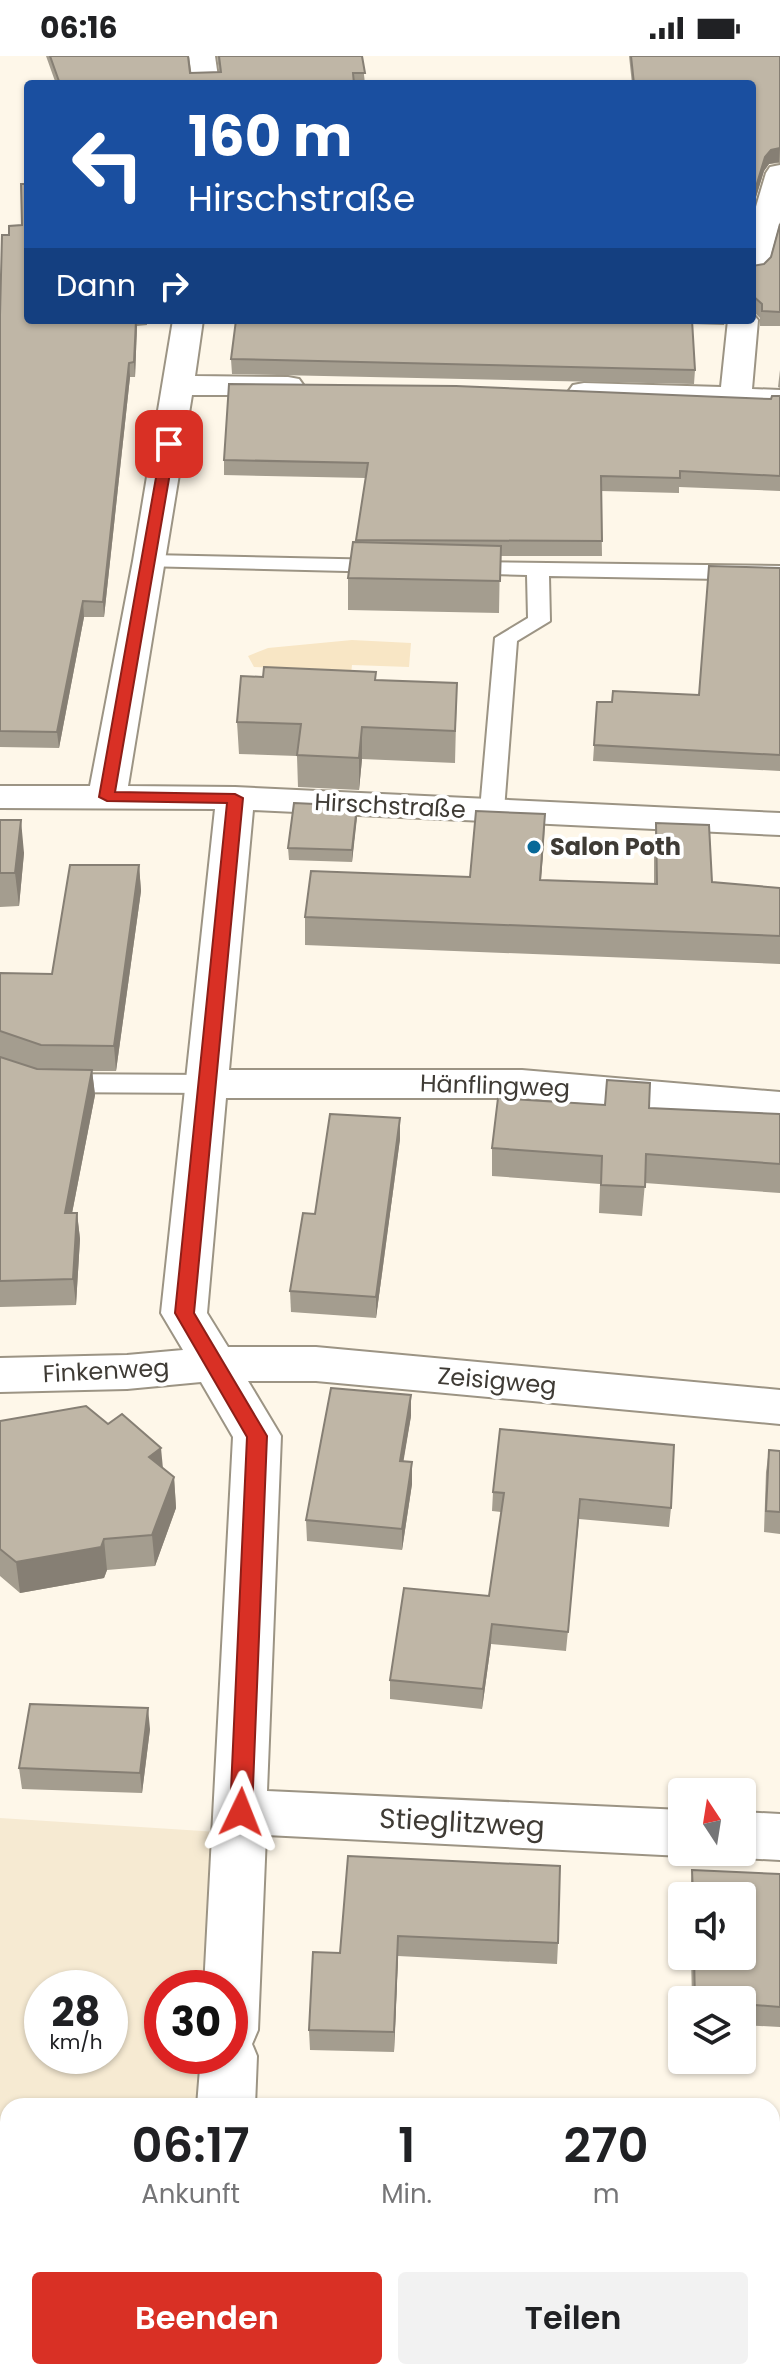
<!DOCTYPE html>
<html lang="de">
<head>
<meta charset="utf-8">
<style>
  :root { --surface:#fff; --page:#f2f2f2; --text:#202124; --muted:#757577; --accent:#d93025 }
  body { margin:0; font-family:Poppins,sans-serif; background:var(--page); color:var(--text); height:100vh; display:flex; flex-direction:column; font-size:30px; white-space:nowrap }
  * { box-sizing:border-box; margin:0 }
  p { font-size:26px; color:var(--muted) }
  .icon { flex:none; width:44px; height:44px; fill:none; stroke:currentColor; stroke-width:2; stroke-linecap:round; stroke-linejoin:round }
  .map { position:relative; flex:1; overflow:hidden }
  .panel { position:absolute; left:0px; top:2042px; width:780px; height:282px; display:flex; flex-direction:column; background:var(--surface); border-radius:24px 24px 0 0; box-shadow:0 2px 6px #0004 }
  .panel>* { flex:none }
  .hud { position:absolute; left:24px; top:24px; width:732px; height:244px; border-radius:8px; box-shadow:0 2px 6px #0004; background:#1a4fa0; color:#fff; overflow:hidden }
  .needle { width:52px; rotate:348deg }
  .fabs { position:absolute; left:668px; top:1722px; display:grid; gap:16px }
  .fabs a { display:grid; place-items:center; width:88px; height:88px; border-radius:8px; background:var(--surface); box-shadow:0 2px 6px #0004; font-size:40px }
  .speed { position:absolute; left:24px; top:1914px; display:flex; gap:16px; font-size:40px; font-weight:700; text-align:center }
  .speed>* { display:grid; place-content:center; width:104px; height:104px; border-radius:50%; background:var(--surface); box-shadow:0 2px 6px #0004; line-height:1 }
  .speed small { font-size:20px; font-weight:400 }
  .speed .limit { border:12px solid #d22; background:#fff; color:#111 }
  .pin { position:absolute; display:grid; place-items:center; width:68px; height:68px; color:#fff; margin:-34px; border-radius:16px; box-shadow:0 4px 12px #0006 }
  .me { position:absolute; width:88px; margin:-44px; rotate:2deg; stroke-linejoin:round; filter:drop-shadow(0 0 6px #0008) }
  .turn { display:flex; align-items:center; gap:28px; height:168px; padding:0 32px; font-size:36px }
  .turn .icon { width:104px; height:104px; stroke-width:2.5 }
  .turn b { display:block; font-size:56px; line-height:68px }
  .then { display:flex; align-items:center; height:76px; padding:0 32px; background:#0003; gap:16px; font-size:30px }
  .eta { display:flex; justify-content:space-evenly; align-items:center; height:136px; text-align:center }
  .eta b { font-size:48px; font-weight:600; line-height:56px }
  .button { display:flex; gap:16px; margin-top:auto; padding:16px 32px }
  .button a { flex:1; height:92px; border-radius:8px; background:var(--accent); color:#fff; font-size:32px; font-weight:600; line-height:92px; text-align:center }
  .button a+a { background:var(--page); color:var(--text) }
  .status { display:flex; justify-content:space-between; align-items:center; height:56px; padding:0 40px; background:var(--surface); direction:ltr }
  .status svg { height:22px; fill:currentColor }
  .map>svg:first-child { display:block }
  .built { fill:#f6ead2; fill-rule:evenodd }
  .green { fill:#f8e6c5 }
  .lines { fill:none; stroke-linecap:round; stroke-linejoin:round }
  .service-casing { stroke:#9c9484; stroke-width:4 }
  .minor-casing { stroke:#9c9484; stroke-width:4 }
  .service { fill:#fff; fill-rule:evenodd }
  .minor { fill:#fff; fill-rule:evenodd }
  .wall { fill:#a49d8f }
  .shaded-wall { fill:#867f74 }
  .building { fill:#bfb6a6; stroke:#867f74; stroke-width:2 }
  .route { fill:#d93025; stroke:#8d1f18; stroke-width:2 }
  .poi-dot { fill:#086998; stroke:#fff; stroke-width:3 }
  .labels { text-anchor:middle; stroke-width:8; stroke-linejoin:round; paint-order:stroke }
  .street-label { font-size:24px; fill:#3f3b35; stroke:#fff }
  .poi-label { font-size:24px; font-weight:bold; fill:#3f3b35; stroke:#fff; text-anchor:start }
  .near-street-label { font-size:28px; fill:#3f3b35; stroke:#fff }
</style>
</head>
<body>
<div class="status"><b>06:16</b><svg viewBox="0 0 49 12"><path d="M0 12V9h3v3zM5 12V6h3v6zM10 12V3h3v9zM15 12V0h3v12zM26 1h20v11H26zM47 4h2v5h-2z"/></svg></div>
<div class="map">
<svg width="780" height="2323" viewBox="0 0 780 2323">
  <rect width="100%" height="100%" fill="#fef7e9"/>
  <!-- built -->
  <path class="built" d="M0,1762L218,1776L206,1932H162V2000H201L197,2050H8V2316H177L176,2323H0ZM42,1932H110V2000H42Z"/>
  <!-- green -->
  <path class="green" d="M352,584L411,587L409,611L352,609L349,637L302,635L304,613L254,611L248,600L268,592Z"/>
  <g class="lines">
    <!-- service casing -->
    <g class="service-casing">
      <g id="service">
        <path d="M150,499L387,504L398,510L387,516L142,510L139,505L142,500Z"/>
        <path d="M465,506L780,510V524L549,520L550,565L517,585L504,754L500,759H484L480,754L495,582L528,562L527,519L457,517L454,512L457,507Z"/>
        <path d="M0,1003L43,1018L209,1019L218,1022L222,1028L218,1034L209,1037L40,1036L0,1022Z"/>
        <rect x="772" y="2268" width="8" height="38"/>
      </g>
    </g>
    <!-- minor casing -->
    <g class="minor-casing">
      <g id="minor">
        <path d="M189,0H215L219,28H193Z"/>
        <path d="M780,109V166L767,213L762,219L752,222V164L766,117L770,111Z"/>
        <path d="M752,257L758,264L752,333L780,334V352L584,345L573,343L568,336L573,329L584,327L721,331L728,264H752Z"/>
        <path d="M173,264H203L195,320L288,321L299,323L304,330L299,337L288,339H192L128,730L235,731L780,757V779L253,754L229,1014H522L780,1036V1064L522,1042H226L207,1257L228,1291H316L780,1334V1368L316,1325H248L281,1380L267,1735L682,1754V1796H692L682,1800L266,1779L258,1974L252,1988L257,2000L255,2050H197L201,2000H230V1932H204L233,1381L201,1326L127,1333L0,1336V1302L127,1299L183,1294L161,1257L215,753L0,752V730H90L133,505Z"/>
        <path d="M742,1756L780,1758V1804L742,1802L726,1796H742Z"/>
        <rect x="181" y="2316" width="62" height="7"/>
      </g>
    </g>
    <!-- service -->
    <use href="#service" class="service"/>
    <!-- minor -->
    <use href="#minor" class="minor"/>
  </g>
  <!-- wall -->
  <g class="wall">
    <path d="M46,0H188L190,17L219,16L217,0H362L365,28H56Z"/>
    <path d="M629,0H780V107L769,108L764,115L752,154V28H632Z"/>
    <path d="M780,168V270H760V262L752,254V210L764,208L771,201Z"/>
    <path d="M22,169L28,264H147V269L137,270L135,321H130L104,561H84L59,692L0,691V259L9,179Z"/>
    <path d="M236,264H726L724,269L692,268L695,314L694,328L232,318L231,303Z"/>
    <path d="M780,314V332L778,331Z"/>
    <path d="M780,340V435L679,431V437L601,435L602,500H500L499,557L348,554V522L356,486L366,422L224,419V404L771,343Z"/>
    <path d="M780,512V715L593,705L597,646H612L698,639Z"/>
    <path d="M376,616V625L457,627L455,707L362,703L359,734L298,731L297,700L239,698L237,666L263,621Z"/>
    <path d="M357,750L352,806L289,804L288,792Z"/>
    <path d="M0,764L24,797L19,850L0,851Z"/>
    <path d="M656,767L712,826L780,832V914V908L305,889V861L470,821L544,786L541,824L654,828V795Z"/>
    <path d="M139,809L141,835L116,1015H92L95,1039L72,1157H77L80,1183L76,1249L0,1251V917L52,918Z"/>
    <path d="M649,1052L780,1058V1137L645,1127L642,1160L599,1157L600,1128L492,1120V1092Z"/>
    <path d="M400,1083L376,1262L291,1256L290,1235L315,1158Z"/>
    <path d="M411,1360L403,1405L412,1428L402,1494L307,1485L306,1464Z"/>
    <path d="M0,1365L163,1412L174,1421L176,1452L155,1510L107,1514L104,1522L20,1537L0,1520Z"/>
    <path d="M769,1394L780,1395V1478L764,1476L766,1416Z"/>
    <path d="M493,1436L671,1452L669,1471L579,1463L566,1595L491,1588L482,1653L390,1643V1624L489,1540L501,1456L492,1455Z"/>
    <path d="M150,1673L142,1737L22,1733L19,1712Z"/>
    <path d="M348,1800L558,1887L557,1908L398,1900L394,1996L310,1994L309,1974L340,1897Z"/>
    <path d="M692,1814L780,1818V1971L742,1969V1944H692L691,1900H742V1840H690Z"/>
    <path d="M647,2316H772L780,2323H647Z"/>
  </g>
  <!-- shaded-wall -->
  <g class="shaded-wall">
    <path d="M780,92L779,106L769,108L764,115L752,154V144L765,101L771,94Z"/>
    <path d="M136,264L137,270L135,321L134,306Z"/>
    <path d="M129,307L130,321L104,561L103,546Z"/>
    <path d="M83,545L84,561L59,692L57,676Z"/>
    <path d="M362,671V703L359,734V702Z"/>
    <path d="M357,750V762L352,806V794Z"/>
    <path d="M545,758L544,786L538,851L540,824Z"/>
    <path d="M21,764L24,797L19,850L15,817Z"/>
    <path d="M139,809L141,835L116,1015L114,990Z"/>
    <path d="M92,1014L95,1039L67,1183L65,1157Z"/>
    <path d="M400,1062V1083L376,1262V1241Z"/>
    <path d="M77,1157L80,1183L76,1249L73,1223Z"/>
    <path d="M411,1339V1360L400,1426V1405Z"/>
    <path d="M161,1392L164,1423L149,1401Z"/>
    <path d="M412,1406V1428L402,1494V1473Z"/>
    <path d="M174,1421L176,1452L155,1510L152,1479Z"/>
    <path d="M104,1483L107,1514L104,1522L20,1537L16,1506Z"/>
    <path d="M492,1568L491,1588L482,1653L483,1633Z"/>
    <path d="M148,1652L150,1673L142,1737L140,1717Z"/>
    <path d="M398,1880V1900L394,1996V1976Z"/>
  </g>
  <!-- building -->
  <g class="building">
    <path d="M50,0H188L190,17L221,16L219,0H362L365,17H353L354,28H60Z"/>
    <path d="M631,0H780V92L771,94L765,101L752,144V28H634Z"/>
    <path d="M21,128H28V264H136L134,306L129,307L103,546L83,545L57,676L0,675V259L2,179H9V170L22,169Z"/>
    <path d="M780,168V256L762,255V248L753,240L752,243V210L764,208L771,201Z"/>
    <path d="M236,264H692L695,314L231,303Z"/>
    <path d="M229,328L456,330L771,343L772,340H780V420L680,415V422L601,420L602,485L356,484L368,407L224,404Z"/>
    <path d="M353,486L501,490L500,525L348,522Z"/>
    <path d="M709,510L780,512V699L594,689L597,646H612L613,635L699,639Z"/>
    <path d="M264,611L376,616L375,624L457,627L455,675L362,671L359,702L297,699L301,668L237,666L241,620L263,621Z"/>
    <path d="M294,747L357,750L352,794L288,792Z"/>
    <path d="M476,755L545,758L540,824L657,828L656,767L709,769L712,826L780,832V880L305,861L311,815L470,821Z"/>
    <path d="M0,764H21L15,817H0Z"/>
    <path d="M70,809H139L114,990L41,989L0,975V917L52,918Z"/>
    <path d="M0,1001L37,1013L92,1014L65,1157H77L73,1223L0,1225Z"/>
    <path d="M607,1024L650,1027L649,1052L780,1058V1108L646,1098L645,1131L601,1129L602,1100L492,1092L498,1042L605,1049Z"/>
    <path d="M330,1058L400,1062L376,1241L290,1235L303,1157L315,1158Z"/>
    <path d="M331,1332L411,1339L400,1405L412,1406L402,1473L306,1464Z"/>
    <path d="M86,1350L108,1368L122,1358L161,1392L149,1401L174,1421L152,1479L104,1483L101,1491L16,1506L0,1493V1365Z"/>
    <path d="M500,1373L674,1389L671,1452L580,1443L568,1576L492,1568L483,1633L390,1624L404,1532L489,1540L504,1437L493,1436Z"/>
    <path d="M769,1394L780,1395V1456L766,1455Z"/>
    <path d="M30,1648L148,1652L140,1717L19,1712Z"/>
    <path d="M348,1800L560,1810L558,1887L398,1880L394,1976L309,1974L313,1896L340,1897Z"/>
    <path d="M692,1814L780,1818V1951L742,1948V1944H695L694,1900H742V1840H693Z"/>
    <path d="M772,2292L780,2293V2323H651V2316H772Z"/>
    <rect x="297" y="2316" width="148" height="7"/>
  </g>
  <!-- route -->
  <path class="route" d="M169,384L175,388L115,736L235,738L243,742L194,1257L267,1380L252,1756L249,1763L241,1766L233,1763L230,1756L247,1381L175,1257L227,747L107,745L99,741L162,388Z"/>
  <!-- markers -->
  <circle class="poi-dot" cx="534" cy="791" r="8"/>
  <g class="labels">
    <!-- street labels -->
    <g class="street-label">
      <text transform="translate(390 750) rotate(3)" y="8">Hirschstraße</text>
      <text transform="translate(495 1030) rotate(2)" y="8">Hänflingweg</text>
      <text transform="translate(106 1315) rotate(-3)" y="8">Finkenweg</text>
      <text transform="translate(497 1325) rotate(5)" y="8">Zeisigweg</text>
    </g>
    <!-- poi labels -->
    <g class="poi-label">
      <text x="550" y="799">Salon Poth</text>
    </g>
    <!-- near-street labels -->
    <g class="near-street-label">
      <text transform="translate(462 1766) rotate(3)" y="10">Stieglitzweg</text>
    </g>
  </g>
</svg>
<div class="fabs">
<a><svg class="needle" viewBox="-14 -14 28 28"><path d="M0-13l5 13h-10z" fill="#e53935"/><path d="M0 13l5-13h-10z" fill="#757577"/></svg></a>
<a><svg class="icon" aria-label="sound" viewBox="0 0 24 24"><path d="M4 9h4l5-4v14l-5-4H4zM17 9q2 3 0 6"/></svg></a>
<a><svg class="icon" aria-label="layers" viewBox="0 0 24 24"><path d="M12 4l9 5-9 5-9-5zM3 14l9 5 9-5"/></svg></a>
</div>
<div class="speed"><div>28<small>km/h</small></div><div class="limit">30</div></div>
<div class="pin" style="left:169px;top:388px;background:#d93025"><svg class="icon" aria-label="arrive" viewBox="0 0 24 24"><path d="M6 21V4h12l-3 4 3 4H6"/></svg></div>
<svg class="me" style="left:241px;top:1756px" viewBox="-20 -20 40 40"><path d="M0-17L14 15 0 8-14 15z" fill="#d93025" stroke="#fff" stroke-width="4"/></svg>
<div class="hud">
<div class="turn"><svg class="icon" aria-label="left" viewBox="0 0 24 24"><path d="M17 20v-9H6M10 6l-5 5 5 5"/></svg><div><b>160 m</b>Hirschstraße</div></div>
<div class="then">Dann<svg class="icon" aria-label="right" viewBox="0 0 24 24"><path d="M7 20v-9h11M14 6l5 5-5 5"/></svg></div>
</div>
<section class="panel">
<div class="eta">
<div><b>06:17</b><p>Ankunft</p></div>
<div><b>1</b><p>Min.</p></div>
<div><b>270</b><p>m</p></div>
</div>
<div class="button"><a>Beenden</a><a>Teilen</a></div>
</section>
</div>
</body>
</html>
